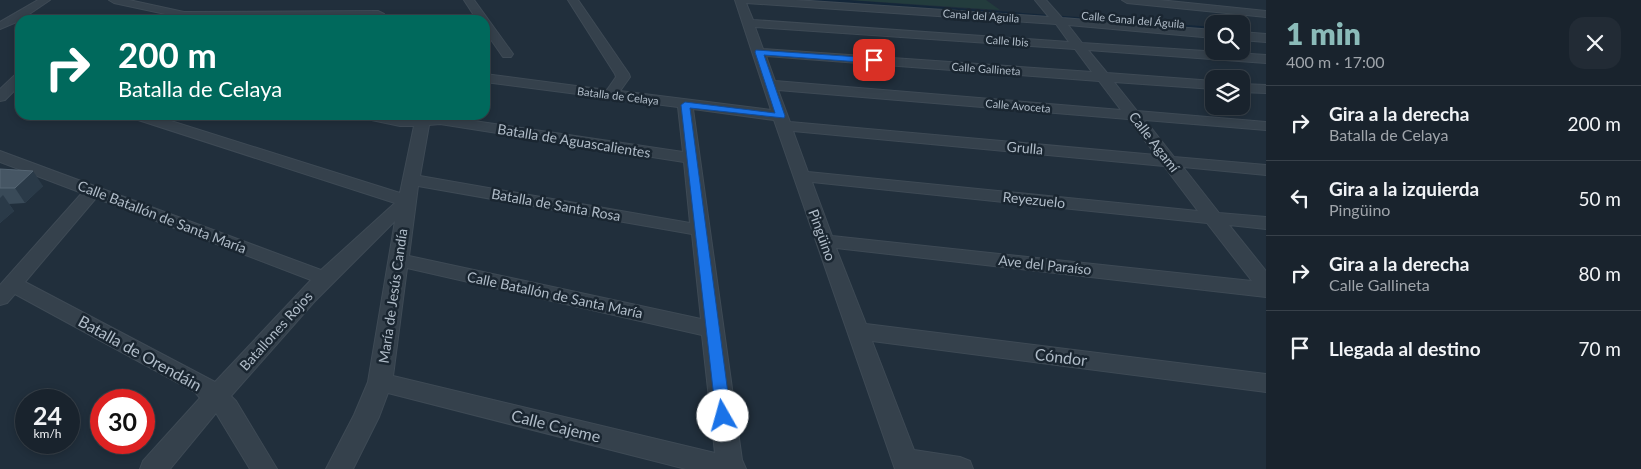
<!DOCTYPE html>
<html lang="es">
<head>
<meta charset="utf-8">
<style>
  :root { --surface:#19232d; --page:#222b35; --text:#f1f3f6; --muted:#9fa4aa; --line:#374049; --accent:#8bbbb9 }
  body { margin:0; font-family:Lato,sans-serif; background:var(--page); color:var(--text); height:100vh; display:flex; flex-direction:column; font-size:19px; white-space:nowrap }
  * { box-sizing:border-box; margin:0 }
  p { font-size:16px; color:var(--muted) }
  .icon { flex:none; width:28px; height:28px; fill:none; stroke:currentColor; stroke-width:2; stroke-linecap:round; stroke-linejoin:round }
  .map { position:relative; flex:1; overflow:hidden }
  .panel { display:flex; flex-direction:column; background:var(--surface); width:375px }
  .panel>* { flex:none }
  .hud { position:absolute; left:15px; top:15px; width:475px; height:105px; border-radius:15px; box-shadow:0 2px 8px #0003,0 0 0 1px var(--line); background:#00695c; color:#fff; overflow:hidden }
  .fabs { position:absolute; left:1205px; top:15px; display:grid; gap:10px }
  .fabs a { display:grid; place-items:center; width:45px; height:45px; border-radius:10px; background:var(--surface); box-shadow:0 2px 8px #0003,0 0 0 1px var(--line); font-size:25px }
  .speed { position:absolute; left:15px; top:389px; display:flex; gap:10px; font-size:25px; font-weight:700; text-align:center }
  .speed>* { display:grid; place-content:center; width:65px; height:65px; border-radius:50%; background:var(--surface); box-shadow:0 2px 8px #0003,0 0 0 1px var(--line); line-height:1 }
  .speed small { font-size:12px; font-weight:400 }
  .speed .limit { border:8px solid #d22; background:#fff; color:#111 }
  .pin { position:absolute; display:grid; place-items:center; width:42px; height:42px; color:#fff; margin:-21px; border-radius:10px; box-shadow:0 2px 8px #0006 }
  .me { position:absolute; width:55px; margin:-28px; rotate:353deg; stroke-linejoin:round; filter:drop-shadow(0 0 4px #0008) }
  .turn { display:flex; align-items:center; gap:18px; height:105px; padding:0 20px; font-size:22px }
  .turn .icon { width:65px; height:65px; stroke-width:2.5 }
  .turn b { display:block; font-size:35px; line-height:42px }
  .round { display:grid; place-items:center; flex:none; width:52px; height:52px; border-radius:15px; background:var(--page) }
  .summary { display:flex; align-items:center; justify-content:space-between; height:85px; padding:0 20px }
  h1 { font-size:30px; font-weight:800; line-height:38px; color:var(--accent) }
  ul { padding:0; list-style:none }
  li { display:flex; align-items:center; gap:15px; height:75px; padding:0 20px; border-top:1px solid var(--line) }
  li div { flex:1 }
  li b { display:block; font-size:19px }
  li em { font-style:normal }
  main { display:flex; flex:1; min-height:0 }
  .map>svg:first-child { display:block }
  .green { fill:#233c3d }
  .water { fill:#14273a }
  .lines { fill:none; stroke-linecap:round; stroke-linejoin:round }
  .minor-casing { stroke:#3e4a55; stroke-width:2 }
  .minor { fill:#35414c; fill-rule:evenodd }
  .wall { fill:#394a58 }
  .shaded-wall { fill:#2a3a48 }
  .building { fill:#465664; stroke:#566674 }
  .route { fill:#1a73e8; stroke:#114b97 }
  .labels { text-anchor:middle; stroke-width:5; stroke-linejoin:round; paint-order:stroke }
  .far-street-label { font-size:11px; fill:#b0bcc8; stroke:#1a2631 }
  .street-label { font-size:14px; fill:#b0bcc8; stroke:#1a2631 }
  .near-street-label { font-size:16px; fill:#b0bcc8; stroke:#1a2631 }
</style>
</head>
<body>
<main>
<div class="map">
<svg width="1266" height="469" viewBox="0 0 1266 469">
  <rect width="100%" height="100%" fill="#212f3c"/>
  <!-- green -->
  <path class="green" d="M847,0H986L1000,10L865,1Z"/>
  <!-- water -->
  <path class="water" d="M747,0H847L1214,27V34Z"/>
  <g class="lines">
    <!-- minor casing -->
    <g class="minor-casing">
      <g id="minor">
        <path d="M38,0H50L19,21L0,29V22Z"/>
        <path d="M109,0H129L184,12L378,11L384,14L378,17L184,18L114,3Z"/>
        <path d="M464,0H474L513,54L511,57H503L485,31V20H477Z"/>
        <path d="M568,0H578L629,74L630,77L620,91L771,110L735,0H795L1049,17L1035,0H1046L1062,18L1214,30V38L1068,25L1082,43L1266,55V63L1088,50L1107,73L1214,81V89L1114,82L1137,111L1266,122V130L1145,120L1174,157L1266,165V175L1183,167L1219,213L1266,217V229L1229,225L1266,271V297L836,248L866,324L1266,374V392L872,341L914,450L960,457L970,461L973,469H895L774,120L693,109L742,460L746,469H686L388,393L379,417L353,469H326L354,415L368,382L395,221L314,302L231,396L236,401L277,469H250L216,413L170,469H140L143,461L200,398L195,392L15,294L7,303L0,305V285L82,193L0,162V151L321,270L395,203L132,118L130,115H152L400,193L414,126H400L362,118L360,115C378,115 397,118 415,117L416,115L440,116L683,152L678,107L485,82V74L607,90L616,77L615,74ZM746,3L1056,24L1069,42L753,20ZM755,27L1075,49L1092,72L763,49ZM766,56L1099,81L1121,110L775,81ZM778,90L1128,119L1156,155L790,122ZM440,124L684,162L690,223L420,176L429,125ZM793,131L1164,166L1198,211L808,172ZM812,182L1207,223L1252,281L832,236ZM418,186L692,234L701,319L409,256ZM96,198L311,280L215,382L25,282ZM407,268L702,335L715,453L393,376Z"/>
        <path d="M1122,0H1159L1266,11V17L1127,3Z"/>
        <path d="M1241,32L1266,34V42L1241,40Z"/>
        <path d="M20,74V85L5,100L0,101V89L15,75Z"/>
        <path d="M1241,84L1266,85V93L1241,92Z"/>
      </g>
    </g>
    <!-- minor -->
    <use href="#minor" class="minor"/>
  </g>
  <!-- wall -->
  <path class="wall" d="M0,169L43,186L25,203L9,204L14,211L0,223Z"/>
  <!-- shaded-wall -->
  <g class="shaded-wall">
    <path d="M33,171L43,186L25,203L15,188Z"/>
    <path d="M3,195L14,211L0,223V198Z"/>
  </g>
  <!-- building -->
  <path class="building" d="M0,169L33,171L15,188H0Z"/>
  <!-- route -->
  <path class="route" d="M756,50L874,58L878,60L874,63L764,55L785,116L784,118L690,108L731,416L729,420L723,422L718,420L716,416L681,105L685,102L775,113L755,52Z"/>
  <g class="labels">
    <!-- far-street labels -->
    <g class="far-street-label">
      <text transform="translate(981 16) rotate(4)" y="4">Canal del Aguila</text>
      <text transform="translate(1133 20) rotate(5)" y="4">Calle Canal del Águila</text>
      <text transform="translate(1007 41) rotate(4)" y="4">Calle Ibis</text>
      <text transform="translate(986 69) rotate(4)" y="4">Calle Gallineta</text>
      <text transform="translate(618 96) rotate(7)" y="4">Batalla de Celaya</text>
      <text transform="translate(1018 106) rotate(5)" y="4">Calle Avoceta</text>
    </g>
    <!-- street labels -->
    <g class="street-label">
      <text transform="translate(574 141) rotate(9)" y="5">Batalla de Aguascalientes</text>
      <text transform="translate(1154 142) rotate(52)" y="5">Calle Agamí</text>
      <text transform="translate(1025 148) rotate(5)" y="5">Grulla</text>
      <text transform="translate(1034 200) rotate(6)" y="5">Reyezuelo</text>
      <text transform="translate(556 205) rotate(10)" y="5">Batalla de Santa Rosa</text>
      <text transform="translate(162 217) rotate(21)" y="5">Calle Batallón de Santa María</text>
      <text transform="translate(822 235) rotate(70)" y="5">Pingüino</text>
      <text transform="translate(1045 265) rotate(6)" y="5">Ave del Paraíso</text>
      <text transform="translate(555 295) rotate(12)" y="5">Calle Batallón de Santa María</text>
      <text transform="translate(393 296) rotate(-82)" y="5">María de Jesús Candía</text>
      <text transform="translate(276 331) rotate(-48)" y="5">Batallones Rojos</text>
    </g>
    <!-- near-street labels -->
    <g class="near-street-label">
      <text transform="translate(140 353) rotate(29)" y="6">Batalla de Orendáin</text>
      <text transform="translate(1061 357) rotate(7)" y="6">Cóndor</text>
      <text transform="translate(556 426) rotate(14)" y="6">Calle Cajeme</text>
    </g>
  </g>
</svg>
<div class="fabs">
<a><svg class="icon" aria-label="search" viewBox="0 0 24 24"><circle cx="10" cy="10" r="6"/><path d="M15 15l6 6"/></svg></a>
<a><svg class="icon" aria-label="layers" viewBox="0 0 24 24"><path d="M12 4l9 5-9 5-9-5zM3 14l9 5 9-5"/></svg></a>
</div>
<div class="speed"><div>24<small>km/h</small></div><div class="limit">30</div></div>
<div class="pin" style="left:874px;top:60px;background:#d93025"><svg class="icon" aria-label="arrive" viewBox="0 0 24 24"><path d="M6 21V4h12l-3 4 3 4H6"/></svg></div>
<svg class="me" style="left:723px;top:416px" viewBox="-20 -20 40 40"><circle r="19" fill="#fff"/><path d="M0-13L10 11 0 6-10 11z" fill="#1a73e8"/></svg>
<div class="hud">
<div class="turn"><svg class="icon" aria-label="right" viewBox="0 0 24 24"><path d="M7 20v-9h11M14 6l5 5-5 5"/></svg><div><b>200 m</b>Batalla de Celaya</div></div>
</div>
</div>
<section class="panel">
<div class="summary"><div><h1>1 min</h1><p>400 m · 17:00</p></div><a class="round"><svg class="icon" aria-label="close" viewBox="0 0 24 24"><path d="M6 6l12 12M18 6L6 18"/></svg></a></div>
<ul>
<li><svg class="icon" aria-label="right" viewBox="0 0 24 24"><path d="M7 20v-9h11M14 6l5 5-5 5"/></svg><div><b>Gira a la derecha</b><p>Batalla de Celaya</p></div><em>200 m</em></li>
<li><svg class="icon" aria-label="left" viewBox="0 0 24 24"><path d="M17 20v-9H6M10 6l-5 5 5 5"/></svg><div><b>Gira a la izquierda</b><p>Pingüino</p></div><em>50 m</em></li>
<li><svg class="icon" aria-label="right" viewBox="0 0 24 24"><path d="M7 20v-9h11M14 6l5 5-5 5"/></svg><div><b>Gira a la derecha</b><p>Calle Gallineta</p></div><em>80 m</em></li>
<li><svg class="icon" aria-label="arrive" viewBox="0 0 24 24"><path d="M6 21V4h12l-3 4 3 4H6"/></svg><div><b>Llegada al destino</b></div><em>70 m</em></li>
</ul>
</section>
</main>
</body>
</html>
